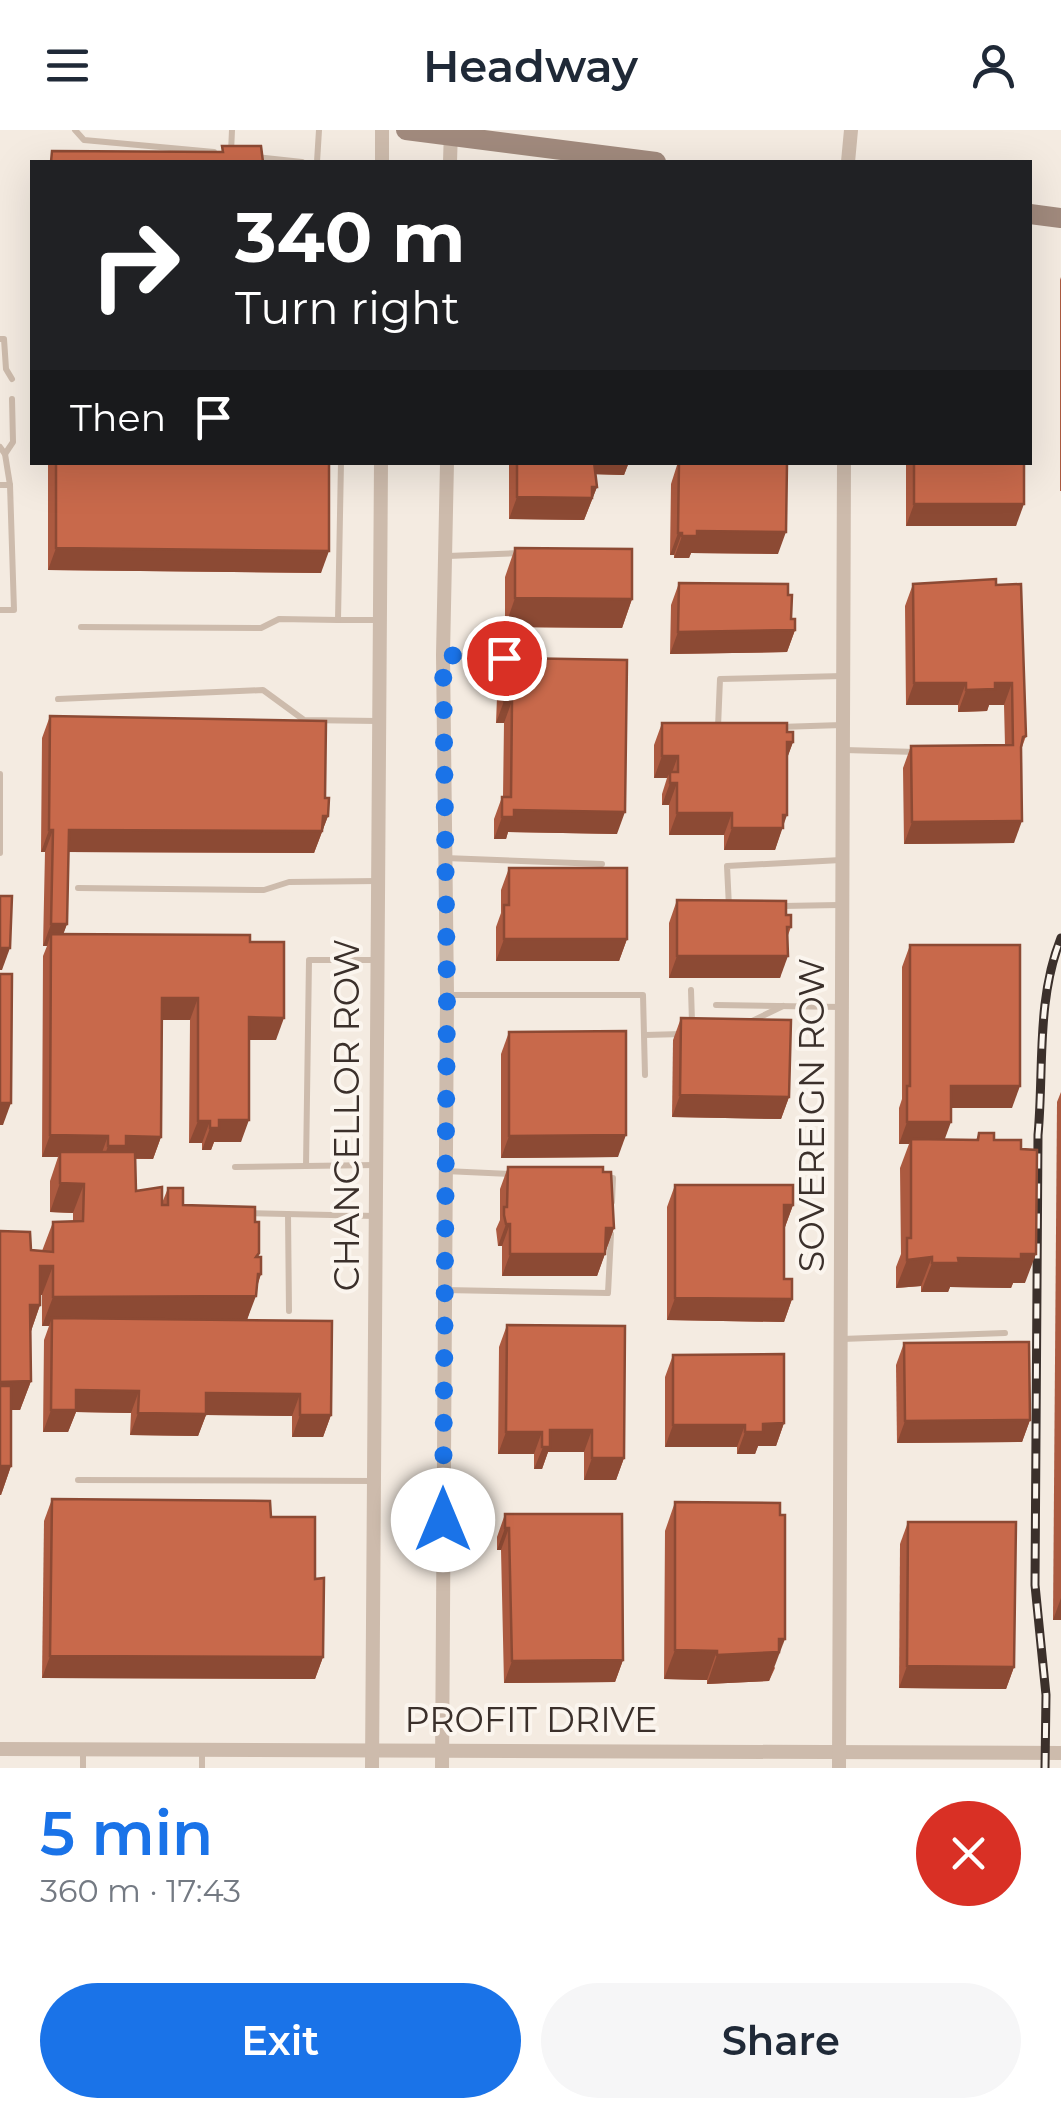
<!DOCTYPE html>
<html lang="en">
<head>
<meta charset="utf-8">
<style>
  :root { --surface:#fff; --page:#f6f6f7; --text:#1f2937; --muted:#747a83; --accent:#1a73e8 }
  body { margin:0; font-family:Montserrat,sans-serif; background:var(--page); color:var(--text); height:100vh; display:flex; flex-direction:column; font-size:38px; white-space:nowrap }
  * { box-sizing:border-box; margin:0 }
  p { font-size:32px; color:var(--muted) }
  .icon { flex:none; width:55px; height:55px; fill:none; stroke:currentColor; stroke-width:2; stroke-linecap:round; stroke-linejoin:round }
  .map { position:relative; height:1638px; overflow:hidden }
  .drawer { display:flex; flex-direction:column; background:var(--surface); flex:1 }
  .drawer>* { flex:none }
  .banner { position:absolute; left:30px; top:30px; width:1002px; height:305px; border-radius:0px; box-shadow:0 10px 40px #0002; background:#202124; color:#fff; overflow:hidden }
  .pin { position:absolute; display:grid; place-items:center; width:85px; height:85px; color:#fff; margin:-42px; border:5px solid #fff; border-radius:50%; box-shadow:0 2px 10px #0007 }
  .me { position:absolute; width:110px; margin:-55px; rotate:0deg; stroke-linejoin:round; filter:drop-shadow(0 0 8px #0008) }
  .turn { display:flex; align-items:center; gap:35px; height:210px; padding:0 40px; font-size:45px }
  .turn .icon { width:130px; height:130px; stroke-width:2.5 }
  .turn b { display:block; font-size:70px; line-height:85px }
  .then { display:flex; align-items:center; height:95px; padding:0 40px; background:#0003; gap:20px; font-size:38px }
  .round { display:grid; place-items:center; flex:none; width:105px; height:105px; border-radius:52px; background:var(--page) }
  .head { display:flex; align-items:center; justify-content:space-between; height:170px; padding:0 40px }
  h1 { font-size:60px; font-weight:600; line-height:75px; color:var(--accent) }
  .button { display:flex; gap:20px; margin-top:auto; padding:20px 40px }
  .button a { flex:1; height:115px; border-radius:60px; background:var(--accent); color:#fff; font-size:40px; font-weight:600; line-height:115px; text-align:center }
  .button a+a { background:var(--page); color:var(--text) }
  header { display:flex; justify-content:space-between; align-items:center; height:130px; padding:0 40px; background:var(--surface); font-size:45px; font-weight:600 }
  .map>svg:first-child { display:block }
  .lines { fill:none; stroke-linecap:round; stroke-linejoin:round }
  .lane { stroke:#cdbbac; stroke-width:6 }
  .street { stroke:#cdbbac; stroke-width:14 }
  .secondary { stroke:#a18a7d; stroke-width:20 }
  .rail-casing { stroke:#3b302b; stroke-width:9 }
  .rail { stroke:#fbf5ee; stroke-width:5; stroke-dasharray:15; stroke-linecap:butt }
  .wall { fill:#ac5a40 }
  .shaded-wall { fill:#8c4a34 }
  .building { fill:#c8694b; stroke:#8c4a34; stroke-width:2.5 }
  .route { stroke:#1a73e8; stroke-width:18; stroke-dasharray:0 32.4 }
  .labels { text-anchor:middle; stroke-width:8; stroke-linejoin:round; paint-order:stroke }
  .street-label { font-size:35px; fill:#3b302b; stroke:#fbf5ee }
</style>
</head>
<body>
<header><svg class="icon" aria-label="menu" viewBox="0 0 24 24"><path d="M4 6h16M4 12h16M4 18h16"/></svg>Headway<svg class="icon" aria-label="person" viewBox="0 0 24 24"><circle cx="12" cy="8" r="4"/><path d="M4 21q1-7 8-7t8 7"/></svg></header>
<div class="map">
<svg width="1061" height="1638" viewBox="0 0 1061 1638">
  <rect width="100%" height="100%" fill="#f4ebe1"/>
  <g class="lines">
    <!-- lane -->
    <g class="lane">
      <path d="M75,0L84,10L214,22"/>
      <path d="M231,22L232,0"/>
      <path d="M256,27L302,32"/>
      <path d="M317,32L319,0"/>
      <path d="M0,209H4L6,239L12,249"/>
      <path d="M0,317L5,324L10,355H0"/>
      <path d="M5,324L13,312L12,269"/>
      <path d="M341,332L338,490H379"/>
      <path d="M448,426L520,423"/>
      <path d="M0,480H14L10,355"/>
      <path d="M81,497L261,498L279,489L338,490"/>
      <path d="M445,525L517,529"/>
      <path d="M58,569L263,560L304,590L377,591"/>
      <path d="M718,597L720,549L843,546"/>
      <path d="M779,597L842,595"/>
      <path d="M844,620L917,622"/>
      <path d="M0,644V723"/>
      <path d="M445,728L602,734"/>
      <path d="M78,758L264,760L289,752L377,751"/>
      <path d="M782,776L839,775"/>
      <path d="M729,777L727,736L841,730"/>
      <path d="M691,860L692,892"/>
      <path d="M448,865H643L645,945"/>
      <path d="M716,875L841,877"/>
      <path d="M748,893L783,876"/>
      <path d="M645,905L682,904"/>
      <path d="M306,1036L309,830H377"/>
      <path d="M235,1037L375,1035"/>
      <path d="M445,1041L512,1044"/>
      <path d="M605,1048H613L612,1072"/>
      <path d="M247,1083L375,1086"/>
      <path d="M288,1084L289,1181"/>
      <path d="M444,1160L608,1163L611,1104"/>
      <path d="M842,1209L1005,1203"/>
      <path d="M78,1350L374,1351"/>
      <path d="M83,1620V1638"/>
      <path d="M202,1638V1621"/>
    </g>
    <!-- street -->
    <g class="street">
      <path d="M382,32V0"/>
      <path d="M450,32L451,0"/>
      <path d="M848,32L851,0"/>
      <path d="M0,1619L1061,1623"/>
      <path d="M372,1638L381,332"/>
      <path d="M442,1638L447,865L443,525L447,332"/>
      <path d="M839,1638L844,332"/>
    </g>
    <!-- secondary -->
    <g class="secondary">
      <path d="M406,0L656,32"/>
      <path d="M1030,84L1061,88"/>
    </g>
    <!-- rail casing -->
    <g class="rail-casing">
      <path id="rail" d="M1045,1638L1046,1565L1035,1455L1038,1005C1044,940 1036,870 1061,808"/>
    </g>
    <!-- rail -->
    <use href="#rail" class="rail"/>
  </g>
  <!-- wall -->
  <g class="wall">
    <path d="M1061,147V361H1060V150Z"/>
    <path d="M48,332H329L321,443L48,440Z"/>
    <path d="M509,332H629L624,345L595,344L597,357L584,390L509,389Z"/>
    <path d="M678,332L778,424L691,423L689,428H674V425H670L671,354Z"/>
    <path d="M906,332H1024L1016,396H906Z"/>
    <path d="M515,418L632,469L622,498L505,497V447Z"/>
    <path d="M679,453L788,465L791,489L795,500L787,522L670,524L671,475Z"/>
    <path d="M913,454L996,455L1026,606L1021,620L1014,713L904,714L903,638L911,616L1005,615L1004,575H989L987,581L958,582V575H906L905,476Z"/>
    <path d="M511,528L617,704L508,702L506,709H494V689L502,667H503L504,593H496L497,567Z"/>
    <path d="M50,586L325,668L328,686L314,723L69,722L67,794L63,804L250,812L276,910H249L241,1012H214L211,1020H202V1013H189L190,890H162L161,1007L153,1029H135L136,1061L162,1073L168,1058L183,1075L255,1092L259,1123L257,1127L261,1144L247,1190L331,1285L323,1307H292V1286L206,1285L198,1306L130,1305L131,1283L76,1282L68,1302H43L44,1210L49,1196H42V1165H40V1175L31,1201V1251L20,1280H11V1336L1,1365L31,1120L42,1121L53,1092H73V1083L50,1082V1051L58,1027H42L43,826L47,816H43L45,722H41L42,608Z"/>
    <path d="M662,593L787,602L793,612L787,628L783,695L775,720H724V705H669V675H662V664L667,648H654V615Z"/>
    <path d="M509,738L627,809L619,831H496V797L501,783V760Z"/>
    <path d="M677,770L786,785L791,797L787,808L780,848H669V793Z"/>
    <path d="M910,815L1012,978H951L944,1009L976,1010L979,1003L994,1010L1025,1153H1013L1011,1158L950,1157L948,1162H921V1156L896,1158V1137L901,1124L900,1038L909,1014H899V978L902,969V837Z"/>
    <path d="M681,888L789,967L781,989L672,987L673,910Z"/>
    <path d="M509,902L618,1027L501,1028V924Z"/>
    <path d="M1061,962V1490H1053L1057,972Z"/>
    <path d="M508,1037L603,1042L614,1098L597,1146H502V1116H498L496,1099L500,1090V1059Z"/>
    <path d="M675,1055L793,1075L785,1097L784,1149L792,1169L784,1192L667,1190V1077Z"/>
    <path d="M507,1195L624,1328L616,1350H584V1322H548L542,1339H534V1324H498L499,1217Z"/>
    <path d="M904,1213L1030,1290L1022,1312L897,1313L896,1235Z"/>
    <path d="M673,1225L784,1293L776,1316H758L755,1324H737V1317H665V1247Z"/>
    <path d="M52,1369L271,1387L315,1449L323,1527L315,1549L42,1548L44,1391Z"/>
    <path d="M675,1372L775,1538L769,1551L707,1554V1550L664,1549L665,1401Z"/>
    <path d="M505,1384L623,1530L615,1552L504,1553L501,1420H497V1407Z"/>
    <path d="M908,1392L1014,1537L1006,1559L899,1558L900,1414Z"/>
  </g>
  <!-- shaded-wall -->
  <g class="shaded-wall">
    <path d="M589,332H629L624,345L585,344Z"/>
    <path d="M592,357H597L584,390L509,389L517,367Z"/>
    <path d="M914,374H1024L1016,396H906Z"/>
    <path d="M697,401L786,402L778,424L691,423L689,428H674L682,406Z"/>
    <path d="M678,403H682L674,425H670Z"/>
    <path d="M56,418L329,421L321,443L48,440Z"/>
    <path d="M515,468L632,469L622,498L505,497Z"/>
    <path d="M795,500L787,522L670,524L678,502Z"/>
    <path d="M914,553H966L958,575H906Z"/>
    <path d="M995,553H1012L1004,575H989L987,581L958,582L966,560Z"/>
    <path d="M504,571H512L504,593H496Z"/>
    <path d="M787,612H793L785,634Z"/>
    <path d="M662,626H678L670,648V642L667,648H654Z"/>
    <path d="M670,653H677L669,675H662Z"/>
    <path d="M514,680L625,682L617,704L508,702L506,709H494L502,687Z"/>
    <path d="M677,683H732L724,705H669Z"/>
    <path d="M783,685H787L775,720H724L732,698Z"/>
    <path d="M328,686L314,723L61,722L69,700Z"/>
    <path d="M1022,691L1014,713L904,714L912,692Z"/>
    <path d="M49,700H53L45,722H41Z"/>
    <path d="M51,794H67L59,816L51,804L47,816H43Z"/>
    <path d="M504,809H627L619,831H496Z"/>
    <path d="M0,818H10L2,840H0Z"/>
    <path d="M677,826H788L780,848H669Z"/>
    <path d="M162,868H198L190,890H154Z"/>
    <path d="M249,887L284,888L276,910H241Z"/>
    <path d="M951,956H1020L1012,978H943Z"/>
    <path d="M680,965L789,967L781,989L672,987Z"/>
    <path d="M0,973H11L3,995H0Z"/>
    <path d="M219,990H249L241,1012H214L211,1020H202L210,998Z"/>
    <path d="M198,991H210L202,1013H189Z"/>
    <path d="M907,992H951L943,1014L911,1009L909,1014H899Z"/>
    <path d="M50,1005L108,1006L100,1028L60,1022L58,1027H42Z"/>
    <path d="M626,1005L618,1027L501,1028L509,1006Z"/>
    <path d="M126,1006L161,1007L153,1029L122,1028L100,1038L108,1016Z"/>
    <path d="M60,1053L84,1054L73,1083L50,1082Z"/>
    <path d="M784,1075H793L785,1097Z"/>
    <path d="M506,1094H510L502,1116H498Z"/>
    <path d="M606,1098H614L606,1120H598Z"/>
    <path d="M510,1124H605L597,1146H502Z"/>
    <path d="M1021,1124H1036L1025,1153H1013L1011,1158L950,1157L948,1162H921L932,1133L958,1128Z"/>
    <path d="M932,1127L921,1156L896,1158L907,1130Z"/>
    <path d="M40,1136H53L42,1165H29Z"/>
    <path d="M261,1144L253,1166H256L245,1195L52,1188L49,1196H42L53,1167Z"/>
    <path d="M675,1168L792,1169L784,1192L667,1190Z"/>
    <path d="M30,1175H40L30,1204Z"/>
    <path d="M31,1251L20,1280H0V1252Z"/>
    <path d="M76,1260L139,1261L131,1283L76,1282L68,1302H43L51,1280Z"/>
    <path d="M206,1263L300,1264L292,1286L206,1285L198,1306L130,1305L138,1283Z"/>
    <path d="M300,1285H331L323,1307H292Z"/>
    <path d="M1030,1290L1022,1312L897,1313L905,1291Z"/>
    <path d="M784,1293L776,1316H758L755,1324H737L745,1302L763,1294Z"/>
    <path d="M673,1295H745L737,1317H665Z"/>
    <path d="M550,1300H592L584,1322H548L542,1339H534Z"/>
    <path d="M506,1302H542L534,1324H498Z"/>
    <path d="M592,1328H624L616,1350H584Z"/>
    <path d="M0,1336H11L1,1365H0Z"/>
    <path d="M505,1398H509L501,1420H497Z"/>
    <path d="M1061,1468V1490H1053Z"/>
    <path d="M779,1509H785L769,1551L707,1554L717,1525Z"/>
    <path d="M675,1520L717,1521L707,1550L664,1549Z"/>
    <path d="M50,1526L323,1527L315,1549L42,1548Z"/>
    <path d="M623,1530L615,1552L504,1553L512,1531Z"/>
    <path d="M907,1536L1014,1537L1006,1559L899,1558Z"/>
  </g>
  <!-- building -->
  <g class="building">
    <path d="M222,16H261L263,32H51L52,21L223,22Z"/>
    <path d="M56,332H329V421L56,418Z"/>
    <path d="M517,332H594L597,357H592V368L517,367Z"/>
    <path d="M679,332L787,333L786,402L697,401V406H682V403H678Z"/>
    <rect x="914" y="332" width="110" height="42"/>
    <path d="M515,418L632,419V469L515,468Z"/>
    <path d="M996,449V455L1021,454L1026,606L1023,607L1021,617L1022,691L912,692L911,616L1013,615L1012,553H995V559L966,560V553H914L913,454Z"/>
    <path d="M679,453L788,454V465H792L791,489H795V500L678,502Z"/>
    <path d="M511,528L627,530L625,682L514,680V687H502V667H511L512,571H504L505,545H511Z"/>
    <path d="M50,586L326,591L325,668H329L328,686H323L322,701L69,700L67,794H51L53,700H49Z"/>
    <path d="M662,593H787V602H793V612H787V685H783V698H732V683H677V653H670V642H678V626H662Z"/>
    <path d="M509,738H627V809H504V775H509Z"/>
    <path d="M0,766H12L10,818H0Z"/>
    <path d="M677,770L786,771V785H791V797H787L788,826H677Z"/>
    <path d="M51,804L250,805V812H284V888L249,887V990H219V998H210V991H198V868H162L161,1007L126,1006V1016H108V1006L50,1005Z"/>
    <path d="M910,815H1020V956H951V992H907V956H910Z"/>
    <path d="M0,844H12L11,973H0Z"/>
    <path d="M681,888L791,890L789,967L680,965Z"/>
    <path d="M626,901V1005L509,1006V902Z"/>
    <path d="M979,1003H994V1010H1021V1019L1037,1020L1036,1124H1021V1129L958,1128L959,1133H932V1127L907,1130V1108H911V1009L978,1010Z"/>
    <path d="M60,1022H135L136,1061L162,1057V1075H168V1058H183V1075L255,1077V1092H259V1123L256,1127H261V1144H258L256,1166L53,1167V1136H40V1175H30L31,1251L0,1252V1101L30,1102L31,1120L53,1122V1092L83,1091L84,1054L60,1053Z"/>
    <path d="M508,1037H603V1042H611L614,1098H606L605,1124H510V1094H506L504,1085V1077H507Z"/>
    <path d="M675,1055H793V1075H784V1149H792V1169L675,1168Z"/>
    <path d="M52,1188L332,1191L331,1285H300V1264L206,1263V1284L138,1283L139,1261L76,1260V1280H51Z"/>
    <path d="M507,1195L625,1196L624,1328H592V1300H550V1317H542V1302H506Z"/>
    <path d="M1029,1212L1030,1290L905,1291L904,1213Z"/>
    <path d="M784,1224V1293L763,1294V1302H745V1295H673V1225Z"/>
    <rect x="0" y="1256" width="11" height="80"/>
    <path d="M52,1369L270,1371L271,1387H315V1449L324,1448L323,1527L50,1526Z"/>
    <path d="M675,1372L780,1373V1385H785V1509H779V1522L717,1525V1521L675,1520Z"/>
    <path d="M505,1384H622L623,1530L512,1531L509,1398H505Z"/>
    <path d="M908,1392H1016L1014,1537L907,1536Z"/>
  </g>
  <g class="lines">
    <!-- route -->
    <path class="route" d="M443,1390L447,865L443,525L504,528"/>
  </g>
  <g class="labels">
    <!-- street labels -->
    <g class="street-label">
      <text transform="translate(347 985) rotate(-90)" y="12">CHANCELLOR ROW</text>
      <text transform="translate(812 985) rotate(-90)" y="12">SOVEREIGN ROW</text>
      <text x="531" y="1602">PROFIT DRIVE</text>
    </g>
  </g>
</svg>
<div class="pin" style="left:504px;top:528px;background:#d93025"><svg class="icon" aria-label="arrive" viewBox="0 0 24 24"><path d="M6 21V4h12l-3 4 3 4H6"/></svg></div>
<svg class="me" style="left:443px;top:1390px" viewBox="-20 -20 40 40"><circle r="19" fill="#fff"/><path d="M0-13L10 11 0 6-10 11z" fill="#1a73e8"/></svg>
<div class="banner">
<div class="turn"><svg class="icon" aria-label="right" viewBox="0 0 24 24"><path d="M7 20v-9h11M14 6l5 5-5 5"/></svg><div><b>340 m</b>Turn right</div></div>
<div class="then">Then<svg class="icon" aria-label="arrive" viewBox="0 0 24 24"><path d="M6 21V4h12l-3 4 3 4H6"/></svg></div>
</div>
</div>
<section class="drawer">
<div class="head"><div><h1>5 min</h1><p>360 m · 17:43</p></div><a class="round" style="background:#d93025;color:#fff"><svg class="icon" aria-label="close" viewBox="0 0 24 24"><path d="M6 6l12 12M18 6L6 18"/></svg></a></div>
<div class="button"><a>Exit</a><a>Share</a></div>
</section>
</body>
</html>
